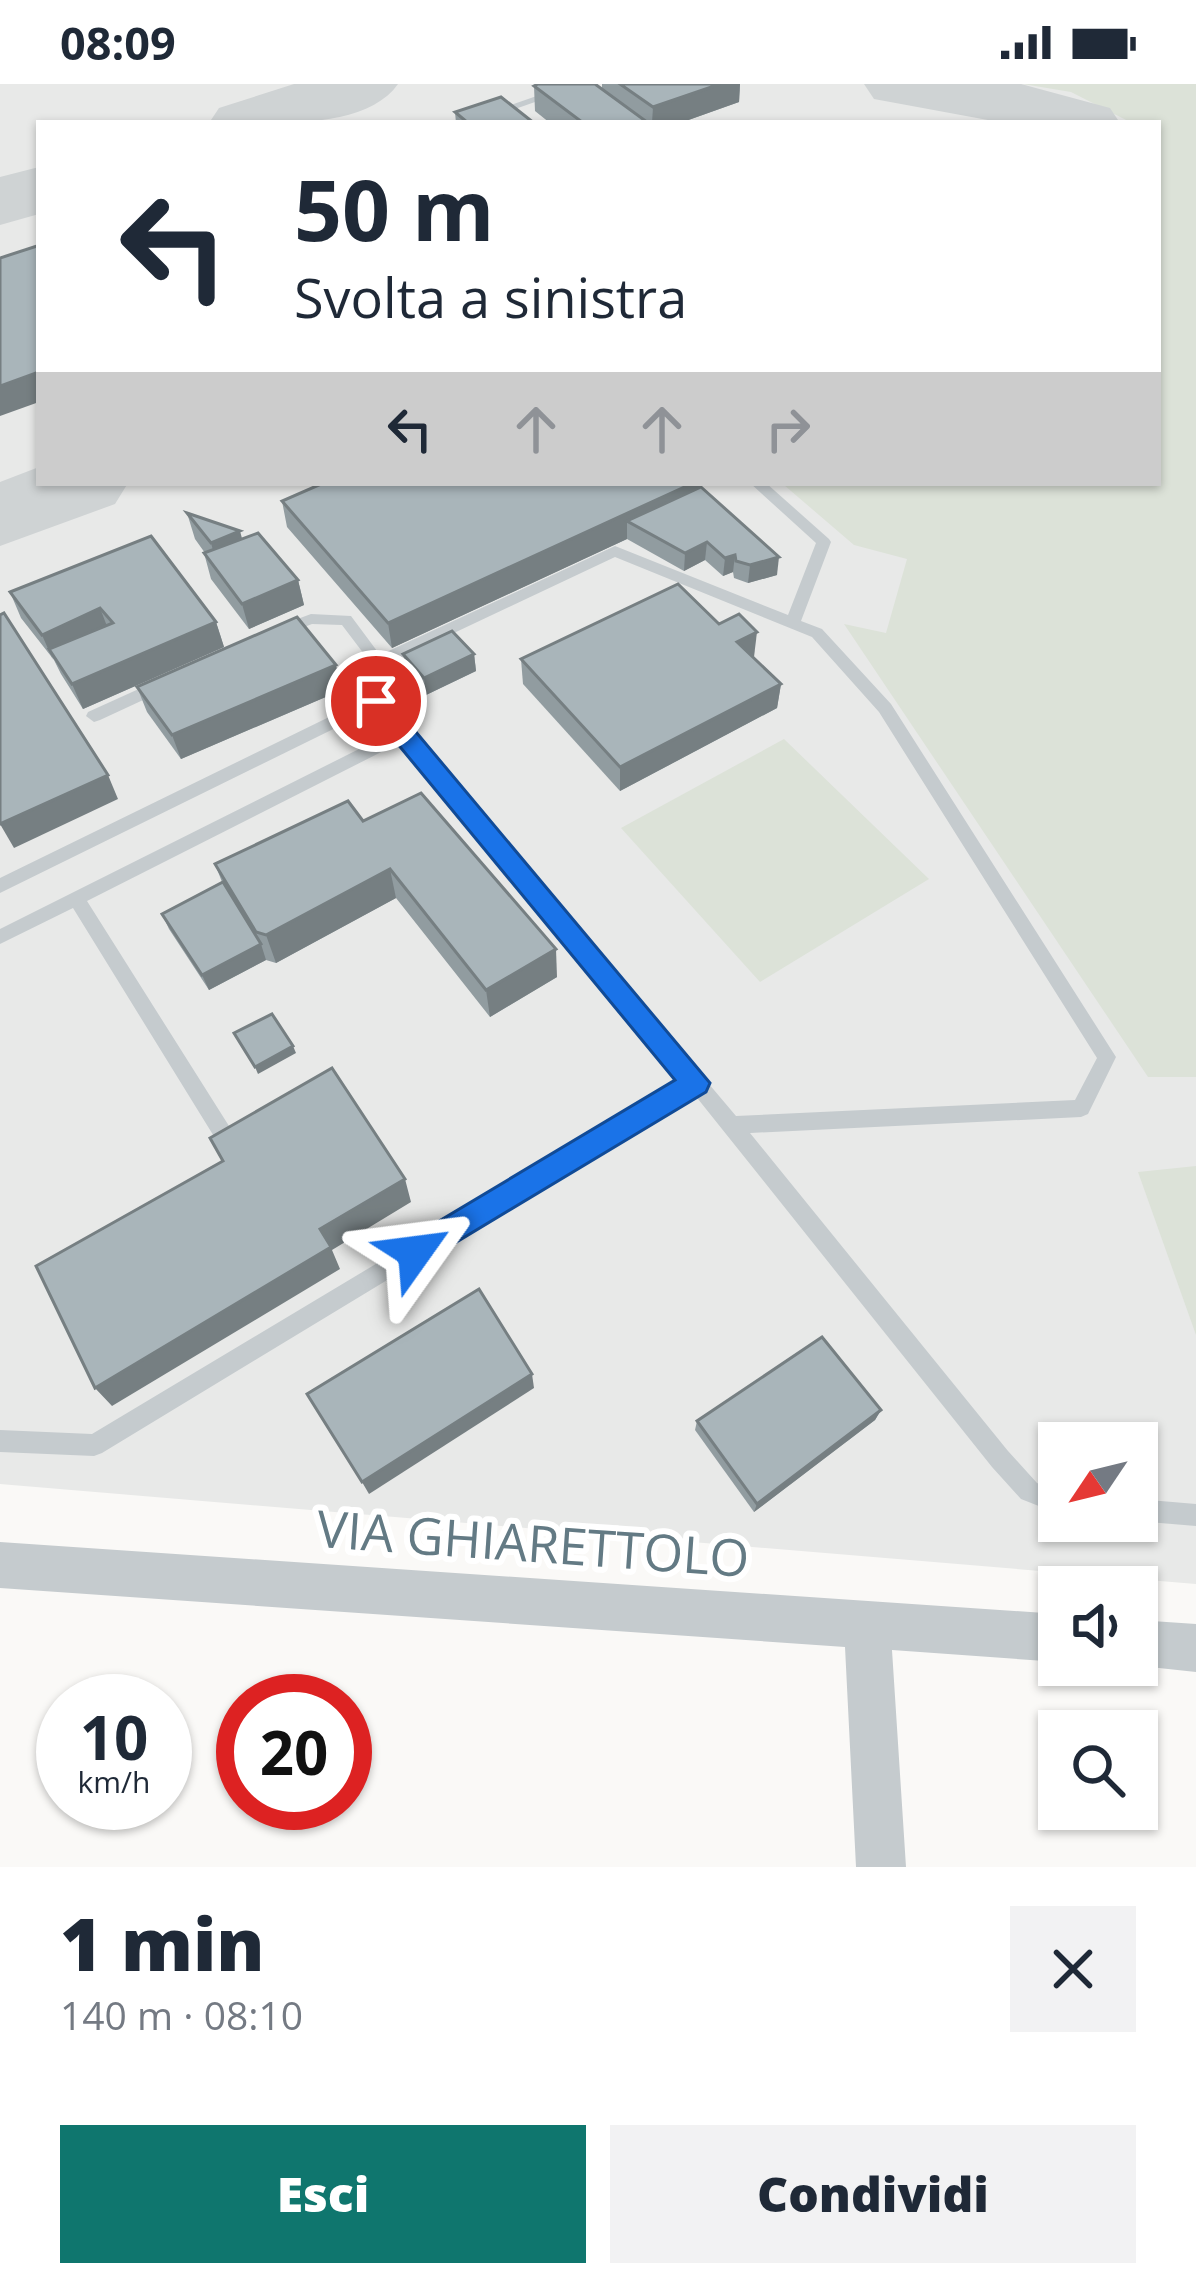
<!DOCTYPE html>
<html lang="it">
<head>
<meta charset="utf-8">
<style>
  :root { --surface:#fff; --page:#f2f2f3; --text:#1f2937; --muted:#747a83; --accent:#0f766e }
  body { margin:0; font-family:"Open Sans",sans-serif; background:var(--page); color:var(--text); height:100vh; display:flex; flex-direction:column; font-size:45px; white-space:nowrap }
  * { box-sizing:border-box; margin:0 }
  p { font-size:39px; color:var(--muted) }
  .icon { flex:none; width:66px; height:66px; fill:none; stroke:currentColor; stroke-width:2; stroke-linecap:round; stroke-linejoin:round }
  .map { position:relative; height:1783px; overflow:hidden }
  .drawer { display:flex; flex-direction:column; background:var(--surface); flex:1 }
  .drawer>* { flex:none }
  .hud { position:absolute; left:36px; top:36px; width:1125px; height:366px; border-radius:0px; box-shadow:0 3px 9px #0004; background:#fff; color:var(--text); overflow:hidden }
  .needle { width:78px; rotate:235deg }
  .buttons { position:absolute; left:1038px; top:1338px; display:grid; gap:24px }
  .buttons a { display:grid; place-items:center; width:120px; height:120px; border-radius:0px; background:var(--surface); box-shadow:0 3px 9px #0004; font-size:60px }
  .speed { position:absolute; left:36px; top:1590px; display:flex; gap:24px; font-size:60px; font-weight:700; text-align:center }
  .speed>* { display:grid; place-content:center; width:156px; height:156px; border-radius:50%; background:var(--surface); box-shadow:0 3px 9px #0004; line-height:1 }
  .speed small { font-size:30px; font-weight:400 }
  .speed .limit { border:18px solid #d22; background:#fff; color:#111 }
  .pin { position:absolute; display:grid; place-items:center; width:102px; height:102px; color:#fff; margin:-51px; border:6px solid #fff; border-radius:50%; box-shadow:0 3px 12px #0007 }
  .me { position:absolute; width:132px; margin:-66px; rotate:59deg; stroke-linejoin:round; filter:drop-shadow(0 0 9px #0008) }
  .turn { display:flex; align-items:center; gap:42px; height:252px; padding:0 60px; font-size:54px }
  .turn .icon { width:156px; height:156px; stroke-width:2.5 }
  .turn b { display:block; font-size:84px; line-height:102px }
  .lanes { display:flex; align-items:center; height:114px; padding:0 60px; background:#0003; justify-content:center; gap:60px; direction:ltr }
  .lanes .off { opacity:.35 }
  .round { display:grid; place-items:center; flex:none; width:126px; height:126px; border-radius:0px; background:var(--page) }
  .headline { display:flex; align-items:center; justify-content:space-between; height:204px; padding:0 60px }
  h1 { font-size:72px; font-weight:800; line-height:90px }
  .action { display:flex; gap:24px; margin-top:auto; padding:24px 60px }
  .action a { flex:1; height:138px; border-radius:0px; background:var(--accent); color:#fff; font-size:48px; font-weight:800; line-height:138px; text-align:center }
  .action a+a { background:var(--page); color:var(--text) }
  .status { display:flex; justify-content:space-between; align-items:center; height:84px; padding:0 60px; background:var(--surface); direction:ltr }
  .status svg { height:33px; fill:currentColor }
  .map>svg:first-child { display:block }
  .built { fill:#e8e9e8; fill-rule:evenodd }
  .green { fill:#dce2d8 }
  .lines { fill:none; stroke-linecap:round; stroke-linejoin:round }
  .taxiway { fill:#cfd3d4; fill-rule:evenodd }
  .lane { fill:#c5cbce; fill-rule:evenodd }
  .street { fill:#c5cbce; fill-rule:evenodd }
  .wall { fill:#919ca0 }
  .shaded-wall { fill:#767f82 }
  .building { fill:#a9b5ba; stroke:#767f82; stroke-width:3 }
  .route { fill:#1a73e8; stroke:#114b97; stroke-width:3 }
  .labels { text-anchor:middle; stroke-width:12; stroke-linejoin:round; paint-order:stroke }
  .near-street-label { font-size:51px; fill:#637a84; stroke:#fff }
</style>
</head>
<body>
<div class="status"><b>08:09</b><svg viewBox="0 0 49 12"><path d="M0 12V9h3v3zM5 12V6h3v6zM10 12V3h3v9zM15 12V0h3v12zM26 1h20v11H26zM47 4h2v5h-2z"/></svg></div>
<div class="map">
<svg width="1196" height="1783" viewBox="0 0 1196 1783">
  <rect width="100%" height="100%" fill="#faf9f7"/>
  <!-- built -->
  <path class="built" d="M0,0H1196V1500L0,1400ZM39,39H1158V399H39ZM1059,1359H1137V1437H1059Z"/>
  <!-- green -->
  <g class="green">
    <path d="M1023,0H1196V993H1148L844,540L886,549L907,475L854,461L784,401L1158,399V39H1132L1071,8Z"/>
    <path d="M784,655L929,795L760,898L621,744Z"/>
    <path d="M1196,1082V1251L1138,1088Z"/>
  </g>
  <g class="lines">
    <!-- taxiway -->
    <g class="taxiway">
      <path d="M294,0H398C365,48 261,39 209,39L219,24Z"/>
      <path d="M864,0H1021L1110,24L1120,39H1004L874,15Z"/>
      <path d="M39,83V130L0,141V93Z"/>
      <path d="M39,383V399H128L115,420L0,462V398Z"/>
    </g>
    <!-- lane -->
    <g class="lane">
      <path d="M571,0H586L475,39H459Z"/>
      <path d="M750,399H766L829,455L831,458L801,537L822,545L891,620L1116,973L1088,1030L1081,1033L750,1049L1008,1367L1037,1399L1059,1408V1430L1021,1415L992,1383L694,1010L102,1369L94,1372L0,1368V1346L92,1350L683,996L401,658L87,817L229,1042L232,1048L229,1054L222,1057L215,1054L73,824L0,860V845L393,648L374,625L0,809V794L370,613L378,605L364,570L342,541L312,540L281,552L273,547L276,543L311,530L351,532L380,571L615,462L788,531L816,459ZM615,473L812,553L879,628L1097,974L1075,1016L736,1032L385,617L394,606L384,582Z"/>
      <path d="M163,594L171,600L169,604L100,636L94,638L86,632L88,628Z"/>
      <path d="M1137,1415L1196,1420V1442L1136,1437Z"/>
    </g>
    <!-- street -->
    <g class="street">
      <path d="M0,1458L1059,1530V1578L892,1566L906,1783H856L845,1563L0,1504Z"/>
      <path d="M1137,1536L1196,1540V1588L1131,1581H1137Z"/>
    </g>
  </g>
  <!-- wall -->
  <g class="wall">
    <path d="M602,0H740L739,18L680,39H550L535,27L534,2L602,5Z"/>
    <path d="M455,28L534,39H456Z"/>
    <path d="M313,399H701V403L777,491L748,499L734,494L733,488L723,492L705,476L684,487L627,455L392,564L287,443L282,417L314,403Z"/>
    <path d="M187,429L242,455L298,496L304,521L249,545L211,495L204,469H205L195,455Z"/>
    <path d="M10,508L216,538L224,563L83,625L61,590L54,576L21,534Z"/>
    <path d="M403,570H474L476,587L426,611L406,587Z"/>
    <path d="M754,574L781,600L777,624L620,707L523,600L521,575Z"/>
    <path d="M137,603L342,606L181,675L147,628Z"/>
    <path d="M363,737L557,893L490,933L396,814L276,879L266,876L209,906L169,845L162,830L222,798L215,780Z"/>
    <path d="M881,1326L875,1336L754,1428L695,1346L697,1337Z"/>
  </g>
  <!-- shaded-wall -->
  <g class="shaded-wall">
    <path d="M720,0H740L739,18L680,39H652L653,23Z"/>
    <path d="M39,288V318L0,332V302Z"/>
    <path d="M693,399H701L699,421L627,437V455L392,564L388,539Z"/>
    <path d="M240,447L247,473L218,485L211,459Z"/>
    <path d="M707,458L705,476L684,487L685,469Z"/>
    <path d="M735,471L733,488L723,492L725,474Z"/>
    <path d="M779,473L777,491L748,499L750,481Z"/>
    <path d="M298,496L304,521L249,545L242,520Z"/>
    <path d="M100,524L110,550L49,565L53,576L42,551Z"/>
    <path d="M216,538L224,563L83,625L72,600Z"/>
    <path d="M757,548L754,573L737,558Z"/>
    <path d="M474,570L476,587L426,611L424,594Z"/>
    <path d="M336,581L342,606L181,675L172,651Z"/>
    <path d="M781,600L777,624L620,707V683Z"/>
    <path d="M108,691L118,715L14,764L0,740Z"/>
    <path d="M390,785L396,814L276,879L266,851Z"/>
    <path d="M261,860L266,876L209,906L202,891Z"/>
    <path d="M556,865L557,893L490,933L486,906Z"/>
    <path d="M293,962L296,969L258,990L255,983Z"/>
    <path d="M405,1095L411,1118L332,1166L340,1185L112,1322L95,1304L320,1145Z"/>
    <path d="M532,1290L534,1304L369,1410L362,1398Z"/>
    <path d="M881,1326L875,1336L754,1428L757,1420Z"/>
  </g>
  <!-- building -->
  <g class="building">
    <path d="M538,0H595L647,38L578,39L582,38L534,2Z"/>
    <path d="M620,0H720L653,23Z"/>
    <path d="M501,13L534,39H468L455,28Z"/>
    <path d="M37,162L39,164V288L0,302V174Z"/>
    <path d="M317,399H693L388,539L282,417L319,401Z"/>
    <path d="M701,403L779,473L750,481L736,477L735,471L725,474L707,458L685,469L627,437Z"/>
    <path d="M187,429L240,447L211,459Z"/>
    <path d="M258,449L298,496L242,520L204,469Z"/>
    <path d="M151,452L216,538L72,600L49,565L113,539L100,524L42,551L10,508Z"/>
    <path d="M678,500L719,540L739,530L757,548L737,558L781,600L620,683L521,575Z"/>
    <path d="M4,529L108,691L0,740V531Z"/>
    <path d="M297,533L336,581L172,651L137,603Z"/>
    <path d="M452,547L474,570L424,594L403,570Z"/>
    <path d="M421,709L556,865L486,906L390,785L266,851L256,848L215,780L348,717L363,737Z"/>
    <path d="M223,798L261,860L202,891L162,830Z"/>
    <path d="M272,930L293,962L255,983L234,949Z"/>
    <path d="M332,984L405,1095L320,1145L331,1163L95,1304L36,1182L223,1077L210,1054Z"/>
    <path d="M479,1205L532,1290L362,1398L307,1310Z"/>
    <path d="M822,1253L881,1326L757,1420L697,1337Z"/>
  </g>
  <!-- route -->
  <path class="route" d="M376,609L385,611L710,999L706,1008L415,1183L404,1178L400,1168L404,1158L675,996L368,624V611Z"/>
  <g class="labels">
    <!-- near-street labels -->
    <g class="near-street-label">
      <text transform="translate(533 1460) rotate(4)" y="18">VIA GHIARETTOLO</text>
    </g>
  </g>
</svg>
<div class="buttons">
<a><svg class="needle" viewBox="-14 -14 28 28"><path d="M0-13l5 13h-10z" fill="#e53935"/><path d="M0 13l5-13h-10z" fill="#747a83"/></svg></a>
<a><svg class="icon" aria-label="sound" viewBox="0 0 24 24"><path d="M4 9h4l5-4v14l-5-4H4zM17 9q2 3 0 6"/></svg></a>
<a><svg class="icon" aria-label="search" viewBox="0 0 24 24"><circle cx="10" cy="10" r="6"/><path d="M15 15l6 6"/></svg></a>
</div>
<div class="speed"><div>10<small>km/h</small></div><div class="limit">20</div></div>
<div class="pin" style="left:376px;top:617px;background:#d93025"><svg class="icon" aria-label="arrive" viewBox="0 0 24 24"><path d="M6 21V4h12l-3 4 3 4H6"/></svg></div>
<svg class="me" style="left:415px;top:1168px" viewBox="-20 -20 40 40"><path d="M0-17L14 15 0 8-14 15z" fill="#1a73e8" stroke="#fff" stroke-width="4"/></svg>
<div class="hud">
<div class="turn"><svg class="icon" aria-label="left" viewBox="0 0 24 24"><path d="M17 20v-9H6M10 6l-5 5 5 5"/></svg><div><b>50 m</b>Svolta a sinistra</div></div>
<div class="lanes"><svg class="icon" aria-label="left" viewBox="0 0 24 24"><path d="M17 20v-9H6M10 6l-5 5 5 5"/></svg><svg class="icon off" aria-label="ahead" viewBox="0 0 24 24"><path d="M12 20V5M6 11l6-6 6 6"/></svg><svg class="icon off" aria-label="ahead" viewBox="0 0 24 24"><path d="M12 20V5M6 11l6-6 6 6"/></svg><svg class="icon off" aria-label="right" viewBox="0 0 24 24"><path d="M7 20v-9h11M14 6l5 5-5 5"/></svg></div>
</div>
</div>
<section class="drawer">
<div class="headline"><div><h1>1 min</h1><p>140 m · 08:10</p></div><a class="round"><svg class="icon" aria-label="close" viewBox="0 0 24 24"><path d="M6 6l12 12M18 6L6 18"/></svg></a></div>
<div class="action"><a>Esci</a><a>Condividi</a></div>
</section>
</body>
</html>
